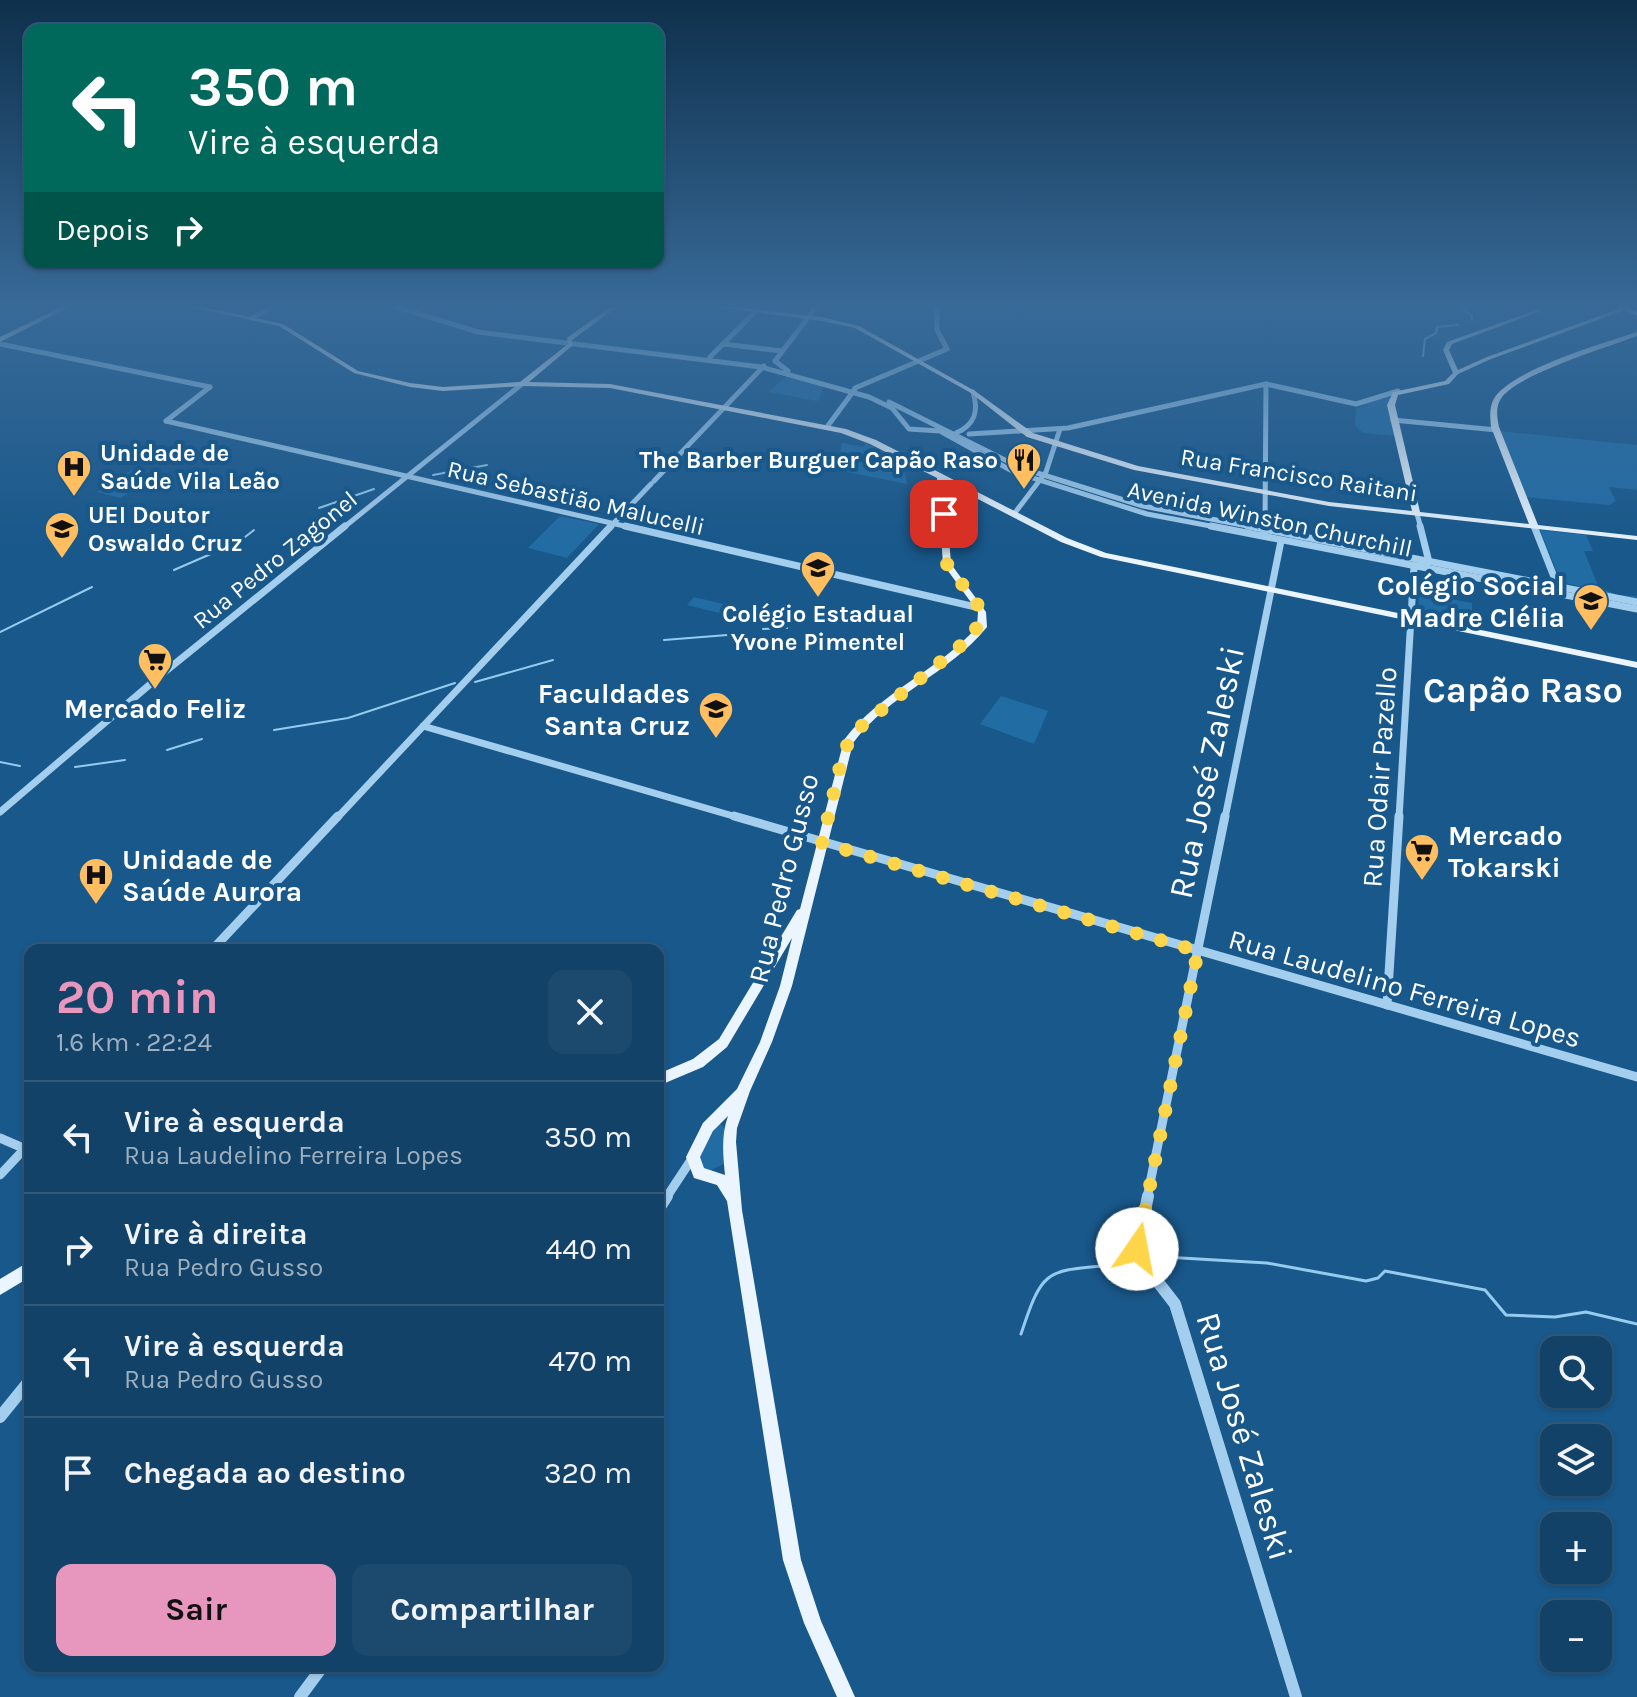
<!DOCTYPE html>
<html lang="pt">
<head>
<meta charset="utf-8">
<style>
  :root { --surface:#134268; --page:#1c496e; --text:#f1f3f6; --muted:#9db0c0; --line:#325b7c; --accent:#e797bd }
  body { margin:0; font-family:Karla,sans-serif; background:var(--page); color:var(--text); height:100vh; display:flex; flex-direction:column; font-size:30px; white-space:nowrap }
  * { box-sizing:border-box; margin:0 }
  p { font-size:26px; color:var(--muted) }
  .icon { flex:none; width:44px; height:44px; fill:none; stroke:currentColor; stroke-width:2; stroke-linecap:round; stroke-linejoin:round }
  .map { position:relative; flex:1; overflow:hidden }
  .drawer { position:absolute; left:24px; top:944px; width:640px; height:728px; display:flex; flex-direction:column; background:var(--surface); border-radius:16px; box-shadow:0 2px 6px #0004,0 0 0 2px var(--line) }
  .drawer>* { flex:none }
  .hud { position:absolute; left:24px; top:24px; width:640px; height:244px; border-radius:16px; box-shadow:0 2px 6px #0004,0 0 0 2px var(--line); background:#00695c; color:#fff; overflow:hidden }
  .controls { position:absolute; left:1540px; top:1336px; display:grid; gap:16px }
  .controls a { display:grid; place-items:center; width:72px; height:72px; border-radius:16px; background:var(--surface); box-shadow:0 2px 6px #0004,0 0 0 2px var(--line); font-size:40px }
  .pin { position:absolute; display:grid; place-items:center; width:68px; height:68px; color:#fff; margin:-34px; border-radius:16px; box-shadow:0 4px 12px #0006 }
  .me { position:absolute; width:88px; margin:-44px; rotate:12deg; stroke-linejoin:round; filter:drop-shadow(0 0 6px #0008) }
  .turn { display:flex; align-items:center; gap:28px; height:168px; padding:0 32px; font-size:36px }
  .turn .icon { width:104px; height:104px; stroke-width:2.5 }
  .turn b { display:block; font-size:56px; line-height:68px }
  .then { display:flex; align-items:center; height:76px; padding:0 32px; background:#0003; gap:16px; font-size:30px }
  .round { display:grid; place-items:center; flex:none; width:84px; height:84px; border-radius:16px; background:var(--page) }
  .summary { display:flex; align-items:center; justify-content:space-between; height:136px; padding:0 32px }
  h1 { font-size:48px; font-weight:700; line-height:60px; color:var(--accent) }
  .action { display:flex; gap:16px; margin-top:auto; padding:16px 32px }
  .action a { flex:1; height:92px; border-radius:16px; background:var(--accent); color:#111; font-size:32px; font-weight:700; line-height:92px; text-align:center }
  .action a+a { background:var(--page); color:var(--text) }
  ul { padding:0; list-style:none }
  li { display:flex; align-items:center; gap:24px; height:112px; padding:0 32px; border-top:2px solid var(--line) }
  li div { flex:1 }
  li b { display:block; font-size:30px }
  li em { font-style:normal }
  .map>svg:first-child { display:block }
  .green { fill:#226ca4 }
  .lines { fill:none; stroke-linecap:round; stroke-linejoin:round }
  .stream-far1 { stroke:#96cbf0; stroke-width:2 }
  .stream { stroke:#96cbf0; stroke-width:3 }
  .minor-far3 { stroke:#a4ceee; stroke-width:5 }
  .minor-far2 { stroke:#a4ceee; stroke-width:7 }
  .minor-far1 { stroke:#a4ceee; stroke-width:9 }
  .minor { stroke:#a4ceee; stroke-width:12 }
  .major { fill:#eaf5ff; fill-rule:evenodd }
  .highway { fill:#fff; fill-rule:evenodd }
  .route { stroke:#ffd54a; stroke-width:14; stroke-dasharray:0 25.2 }
  .labels { text-anchor:middle; stroke-width:8; stroke-linejoin:round; paint-order:stroke }
  .far-poi-label { font-size:24px; font-weight:bold; fill:#fff; stroke:#19588b; text-anchor:start }
  .far-street-label { font-size:24px; fill:#fff; stroke:#19588b }
  .poi-label { font-size:28px; font-weight:bold; fill:#fff; stroke:#19588b; text-anchor:end }
  .street-label { font-size:28px; fill:#fff; stroke:#19588b }
  .near-street-label { font-size:34px; fill:#fff; stroke:#19588b }
  .district-label { font-size:36px; font-weight:bold; fill:#fff; stroke:#19588b }
</style>
</head>
<body>
<div class="map">
<svg width="1637" height="1697" viewBox="0 0 1637 1697">
  <rect width="100%" height="100%" fill="#19588b"/>
  <!-- green -->
  <g class="green">
    <path d="M787,376L824,386L818,401L768,392Z"/>
    <path d="M1385,395L1390,398L1395,436L1363,433L1355,425L1356,409Z"/>
    <path d="M1499,431L1637,445V490L1609,487L1616,501L1609,505L1525,497Z"/>
    <path d="M842,443L864,447L865,443L919,469H904L907,484L837,470Z"/>
    <path d="M130,471L154,477L121,498L97,492Z"/>
    <path d="M560,516L599,524L567,558L528,548Z"/>
    <path d="M1540,530L1586,535L1593,551H1584L1599,588L1618,595L1637,596V600L1561,582Z"/>
    <path d="M1419,593L1472,603V628L1421,617L1418,614Z"/>
    <path d="M694,597L761,613L755,622L687,605Z"/>
    <path d="M1001,696L1048,711L1034,744L980,724Z"/>
    <path d="M719,1123L726,1128V1163L711,1170L704,1168L698,1158Z"/>
  </g>
  <g class="lines">
    <!-- stream-far1 -->
    <g class="stream-far1">
      <path d="M1464,307V311L1472,315V320"/>
      <path d="M1423,356L1425,339L1436,333L1437,327L1458,325"/>
      <path d="M433,475L487,465"/>
      <path d="M319,508L374,489"/>
      <path d="M228,545L240,541L254,530"/>
      <path d="M174,570L213,553"/>
      <path d="M763,629L787,628"/>
      <path d="M0,632L92,587"/>
      <path d="M664,640L740,634"/>
      <path d="M475,682L553,660"/>
      <path d="M274,730L348,718L455,683"/>
      <path d="M167,750L202,739"/>
      <path d="M0,762L20,766"/>
      <path d="M75,767L125,760"/>
    </g>
    <!-- stream -->
    <g class="stream">
      <path d="M1147,1256L1267,1263L1366,1281L1378,1278L1385,1271L1485,1290L1506,1315L1555,1317L1586,1312L1637,1324"/>
      <path d="M1021,1334C1043,1267 1046,1271 1114,1265"/>
    </g>
    <!-- minor-far3 -->
    <g class="minor-far3">
      <path d="M397,307L478,332L761,367L869,397L892,408L909,429L940,431L1014,472L1147,514L1221,528"/>
      <path d="M252,318L272,307"/>
      <path d="M0,344L210,387"/>
      <path d="M723,344L782,351"/>
      <path d="M710,357L756,311"/>
      <path d="M775,361L788,371"/>
      <path d="M775,361L816,307"/>
      <path d="M855,388L947,349L937,330V307"/>
      <path d="M889,402L1021,468L1143,506L1258,528"/>
      <path d="M1393,420L1497,430"/>
      <path d="M166,421L633,528"/>
      <path d="M166,421L210,387"/>
      <path d="M827,427L855,389"/>
      <path d="M956,433C975,425 979,411 973,392"/>
      <path d="M969,434L1068,428L1266,384L1356,404L1398,391"/>
      <path d="M654,481L764,366"/>
      <path d="M1014,514L1046,472L1060,429"/>
      <path d="M1417,514L1421,528"/>
      <path d="M343,528L522,384"/>
      <path d="M609,528L651,484"/>
      <path d="M1265,528L1266,384"/>
    </g>
    <!-- minor-far2 -->
    <g class="minor-far2">
      <path d="M625,526L980,608"/>
      <path d="M1211,526L1637,609"/>
      <path d="M1248,526L1637,602"/>
      <path d="M1534,526L1558,587"/>
      <path d="M1265,531V526"/>
      <path d="M423,726L740,818"/>
      <path d="M0,812L161,675L345,526"/>
      <path d="M337,818L611,526"/>
      <path d="M1225,818L1281,541"/>
      <path d="M1399,818L1414,567L1429,562L1420,526"/>
    </g>
    <!-- minor-far1 -->
    <g class="minor-far1">
      <path d="M734,816L1637,1077"/>
      <path d="M212,950L338,816"/>
      <path d="M1387,1005L1399,816"/>
      <path d="M0,1138L30,1151"/>
      <path d="M0,1175L30,1143"/>
      <path d="M666,1198L693,1157"/>
      <path d="M1147,1198L1225,816"/>
    </g>
    <!-- minor -->
    <g class="minor">
      <path d="M1148,1196L1137,1249L1144,1264L1175,1304L1296,1697"/>
      <path d="M658,1210L667,1196"/>
      <path d="M0,1417L30,1380"/>
      <path d="M300,1697L323,1666"/>
    </g>
    <!-- major -->
    <g class="major">
      <path d="M61,307H69L0,342V337Z"/>
      <path d="M190,307H203L283,324L358,371L410,383L443,387L520,382L568,344L567,338L610,307H617L572,340L573,345L529,382L610,384L846,429L876,440L1067,538L1106,553L1637,662V668L1101,557L1061,542L945,482L951,564L986,612L987,627C949,674 889,694 853,743L792,986L772,1042L750,1091L737,1128L736,1142L742,1210L801,1560L821,1621L855,1697H837L804,1623L783,1560L727,1201L717,1185L694,1178L686,1157L703,1123L737,1089L760,1042L780,986L792,938L727,1047L703,1067L658,1086V1074L693,1059L719,1039L797,910L800,909L844,740C880,692 938,671 977,627L978,612L943,564L937,478L870,444L841,433L610,388L522,386L443,391L410,387L354,373L279,326ZM728,1116C721,1136 723,1154 725,1175L704,1168L700,1157L713,1131Z"/>
      <path d="M714,307H735L822,317L859,326L975,391L1033,433L1138,466L1329,502L1412,511L1387,405L1393,392L1445,381L1453,373L1443,350L1447,342L1539,309L1544,310L1452,344L1449,350L1458,370L1487,357L1621,308H1625V310L1491,359L1458,374L1449,384L1398,395L1395,405L1420,512L1529,524L1491,427C1490,417 1489,406 1495,397C1514,369 1604,343 1637,332V336C1606,348 1521,373 1502,397C1495,406 1497,417 1499,427L1538,525L1637,536V540L1329,506L1134,470L1027,437L971,393L855,328L822,321Z"/>
      <path d="M30,1261V1277L0,1295V1279Z"/>
    </g>
    <!-- highway -->
    <path class="highway" d="M1616,307H1626L1637,312V316Z"/>
  </g>
  <!-- sky -->
  <linearGradient id="sky" x2="0" y2="1"><stop stop-color="#0e304c"/><stop offset="0.56" stop-color="#386a98"/><stop offset="1" stop-color="#386a98" stop-opacity="0"/></linearGradient>
  <rect width="1637" height="545" fill="url(#sky)"/>
  <g class="lines">
    <!-- route -->
    <path class="route" d="M944,514L947,564L980,608L975,634L853,733L843,754L822,843L1198,951L1137,1249"/>
  </g>
  <!-- icons -->
  <defs>
    <g id="restaurant-pin" transform="scale(1.8)"><path d="M0 17L-7.5 6A9.5 9.5 0 1 1 7.5 6Z" fill="#ffbe60" stroke="#19588b"/><path d="M-5-6h1v4h1v-4h1v4h1v-4h1v5L-1.5 .5V6h-2V.5L-5-1ZM5-6V6H3V1.5H1.5Q1.5-4 5-6Z" fill="#111"/></g>
    <g id="hospital-pin" transform="scale(1.8)"><path d="M0 17L-7.5 6A9.5 9.5 0 1 1 7.5 6Z" fill="#ffbe60" stroke="#19588b"/><path d="M-5-5h3v3.5h4V-5h3V5h-3V1.5h-4V5h-3Z" fill="#111"/></g>
    <g id="school-pin" transform="scale(1.8)"><path d="M0 17L-7.5 6A9.5 9.5 0 1 1 7.5 6Z" fill="#ffbe60" stroke="#19588b"/><path d="M0-5L7-2L0 1L-7-2ZM-4 1L0 2.5L4 1V4Q0 6-4 4Z" fill="#111"/></g>
    <g id="supermarket-pin" transform="scale(1.8)"><path d="M0 17L-7.5 6A9.5 9.5 0 1 1 7.5 6Z" fill="#ffbe60" stroke="#19588b"/><path d="M-6-5.5h2.5l.6 2H6L4.5 2H-2.5L-4.4-4H-6ZM-1.5 3.2a1.3 1.3 0 1 0 .1 0ZM3 3.2a1.3 1.3 0 1 0 .1 0Z" fill="#111"/></g>
    <g id="university-pin" transform="scale(1.8)"><path d="M0 17L-7.5 6A9.5 9.5 0 1 1 7.5 6Z" fill="#ffbe60" stroke="#19588b"/><path d="M0-5L7-2L0 1L-7-2ZM-4 1L0 2.5L4 1V4Q0 6-4 4Z" fill="#111"/></g>
  </defs>
  <g fill-rule="evenodd">
    <use href="#restaurant-pin" x="1024" y="460"/>
    <use href="#hospital-pin" x="74" y="467"/>
    <use href="#school-pin" x="62" y="529"/>
    <use href="#school-pin" x="818" y="568"/>
    <use href="#school-pin" x="1591" y="601"/>
    <use href="#supermarket-pin" x="155" y="660"/>
    <use href="#university-pin" x="716" y="709"/>
    <use href="#supermarket-pin" x="1422" y="851"/>
    <use href="#hospital-pin" x="96" y="875"/>
  </g>
  <g class="labels">
    <!-- far-poi labels -->
    <g class="far-poi-label">
      <text x="100" y="461">Unidade de<tspan x="100" dy="28">Saúde Vila Leão</tspan></text>
      <text x="998" y="468" text-anchor="end">The Barber Burguer Capão Raso</text>
      <text x="88" y="523">UEI Doutor<tspan x="88" dy="28">Oswaldo Cruz</tspan></text>
      <text x="818" y="622" text-anchor="middle">Colégio Estadual<tspan x="818" dy="28">Yvone Pimentel</tspan></text>
    </g>
    <!-- far-street labels -->
    <g class="far-street-label">
      <text transform="translate(1299 475) rotate(9)" y="8">Rua Francisco Raitani</text>
      <text transform="translate(576 498) rotate(13)" y="8">Rua Sebastião Malucelli</text>
      <text transform="translate(1270 519) rotate(12)" y="8">Avenida Winston Churchill</text>
      <text transform="translate(275 560) rotate(-39)" y="8">Rua Pedro Zagonel</text>
    </g>
    <!-- poi labels -->
    <g class="poi-label">
      <text x="1565" y="595">Colégio Social<tspan x="1565" dy="32">Madre Clélia</tspan></text>
      <text x="690" y="703">Faculdades<tspan x="690" dy="32">Santa Cruz</tspan></text>
      <text x="155" y="718" text-anchor="middle">Mercado Feliz</text>
      <text x="1448" y="845" text-anchor="start">Mercado<tspan x="1448" dy="32">Tokarski</tspan></text>
      <text x="122" y="869" text-anchor="start">Unidade de<tspan x="122" dy="32">Saúde Aurora</tspan></text>
    </g>
    <!-- street labels -->
    <g class="street-label">
      <text transform="translate(1379 777) rotate(-86)" y="10">Rua Odair Pazello</text>
      <text transform="translate(783 878) rotate(-76)" y="10">Rua Pedro Gusso</text>
      <text transform="translate(1405 988) rotate(16)" y="10">Rua Laudelino Ferreira Lopes</text>
    </g>
    <!-- near-street labels -->
    <g class="near-street-label">
      <text transform="translate(1206 772) rotate(-78)" y="12">Rua José Zaleski</text>
      <text transform="translate(1245 1436) rotate(73)" y="12">Rua José Zaleski</text>
    </g>
    <!-- district labels -->
    <g class="district-label">
      <text x="1523" y="702">Capão Raso</text>
    </g>
  </g>
</svg>
<div class="controls">
<a><svg class="icon" aria-label="search" viewBox="0 0 24 24"><circle cx="10" cy="10" r="6"/><path d="M15 15l6 6"/></svg></a>
<a><svg class="icon" aria-label="layers" viewBox="0 0 24 24"><path d="M12 4l9 5-9 5-9-5zM3 14l9 5 9-5"/></svg></a>
<a>+</a>
<a>−</a>
</div>
<div class="pin" style="left:944px;top:514px;background:#d93025"><svg class="icon" aria-label="arrive" viewBox="0 0 24 24"><path d="M6 21V4h12l-3 4 3 4H6"/></svg></div>
<svg class="me" style="left:1137px;top:1249px" viewBox="-20 -20 40 40"><circle r="19" fill="#fff"/><path d="M0-13L10 11 0 6-10 11z" fill="#ffd54a"/></svg>
<div class="hud">
<div class="turn"><svg class="icon" aria-label="left" viewBox="0 0 24 24"><path d="M17 20v-9H6M10 6l-5 5 5 5"/></svg><div><b>350 m</b>Vire à esquerda</div></div>
<div class="then">Depois<svg class="icon" aria-label="right" viewBox="0 0 24 24"><path d="M7 20v-9h11M14 6l5 5-5 5"/></svg></div>
</div>
<section class="drawer">
<div class="summary"><div><h1>20 min</h1><p>1.6 km · 22:24</p></div><a class="round"><svg class="icon" aria-label="close" viewBox="0 0 24 24"><path d="M6 6l12 12M18 6L6 18"/></svg></a></div>
<ul>
<li><svg class="icon" aria-label="left" viewBox="0 0 24 24"><path d="M17 20v-9H6M10 6l-5 5 5 5"/></svg><div><b>Vire à esquerda</b><p>Rua Laudelino Ferreira Lopes</p></div><em>350 m</em></li>
<li><svg class="icon" aria-label="right" viewBox="0 0 24 24"><path d="M7 20v-9h11M14 6l5 5-5 5"/></svg><div><b>Vire à direita</b><p>Rua Pedro Gusso</p></div><em>440 m</em></li>
<li><svg class="icon" aria-label="left" viewBox="0 0 24 24"><path d="M17 20v-9H6M10 6l-5 5 5 5"/></svg><div><b>Vire à esquerda</b><p>Rua Pedro Gusso</p></div><em>470 m</em></li>
<li><svg class="icon" aria-label="arrive" viewBox="0 0 24 24"><path d="M6 21V4h12l-3 4 3 4H6"/></svg><div><b>Chegada ao destino</b></div><em>320 m</em></li>
</ul>
<div class="action"><a>Sair</a><a>Compartilhar</a></div>
</section>
</div>
</body>
</html>
